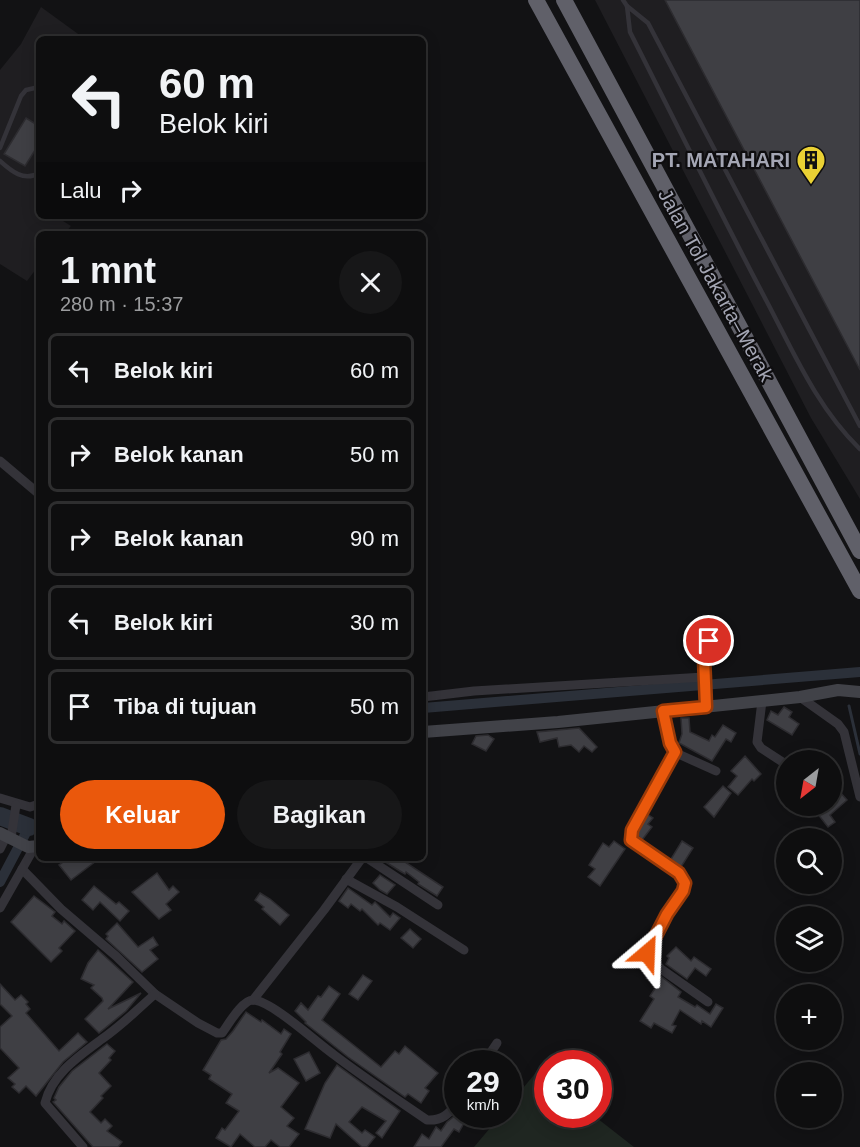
<!DOCTYPE html>
<html lang="id">
<head>
<meta charset="utf-8">
<style>
  :root { --surface:#0e0e0f; --page:#171718; --text:#f1f3f6; --muted:#9b9c9e; --line:#2e2e2f; --accent:#ea580c }
  body { margin:0; font-family:Arial,sans-serif; background:var(--page); color:var(--text); height:100vh; display:flex; flex-direction:column; font-size:22px; white-space:nowrap }
  * { box-sizing:border-box; margin:0 }
  p { font-size:20px; color:var(--muted) }
  .icon { flex:none; width:33px; height:33px; fill:none; stroke:currentColor; stroke-width:2; stroke-linecap:round; stroke-linejoin:round }
  .map { position:relative; flex:1; overflow:hidden }
  .drawer { position:absolute; left:36px; top:231px; width:390px; height:630px; display:flex; flex-direction:column; background:var(--surface); border-radius:9px; box-shadow:0 3px 15px #0003,0 0 0 2px var(--line) }
  .drawer>* { flex:none }
  .top-card { position:absolute; left:36px; top:36px; width:390px; height:183px; border-radius:9px; box-shadow:0 3px 15px #0003,0 0 0 2px var(--line); background:#0e0e0f; color:var(--text); overflow:hidden }
  .needle { width:39px; rotate:211deg }
  .buttons { position:absolute; left:776px; top:750px; display:grid; gap:12px }
  .buttons a { display:grid; place-items:center; width:66px; height:66px; border-radius:50%; background:var(--surface); box-shadow:0 3px 15px #0003,0 0 0 2px var(--line); font-size:30px }
  .speed { position:absolute; left:444px; top:1050px; display:flex; gap:12px; font-size:30px; font-weight:700; text-align:center }
  .speed>* { display:grid; place-content:center; width:78px; height:78px; border-radius:50%; background:var(--surface); box-shadow:0 3px 15px #0003,0 0 0 2px var(--line); line-height:1 }
  .speed small { font-size:15px; font-weight:400 }
  .speed .limit { border:9px solid #d22; background:#fff; color:#111 }
  .pin { position:absolute; display:grid; place-items:center; width:51px; height:51px; color:#fff; margin:-26px; border:3px solid #fff; border-radius:50%; box-shadow:0 2px 6px #0007 }
  .me { position:absolute; width:66px; margin:-33px; rotate:26deg; stroke-linejoin:round; filter:drop-shadow(0 0 4px #0008) }
  .turn { display:flex; align-items:center; gap:21px; height:126px; padding:0 24px; font-size:27px }
  .turn .icon { width:78px; height:78px; stroke-width:2.5 }
  .turn b { display:block; font-size:42px; line-height:51px }
  .then { display:flex; align-items:center; height:57px; padding:0 24px; background:#0003; gap:12px; font-size:22px }
  .round { display:grid; place-items:center; flex:none; width:63px; height:63px; border-radius:32px; background:var(--page) }
  .overview { display:flex; align-items:center; justify-content:space-between; height:102px; padding:0 24px }
  h1 { font-size:36px; font-weight:700; line-height:45px }
  .primary-button { display:flex; gap:12px; margin-top:auto; padding:12px 24px }
  .primary-button a { flex:1; height:69px; border-radius:36px; background:var(--accent); color:#fff; font-size:24px; font-weight:700; line-height:69px; text-align:center }
  .primary-button a+a { background:var(--page); color:var(--text) }
  ul { padding:0; list-style:none }
  li { display:flex; align-items:center; gap:18px; height:75px; margin:0 12px 9px; padding:0 12px; border:3px solid var(--line); border-radius:9px }
  li div { flex:1 }
  li b { display:block; font-size:22px }
  li em { font-style:normal }
  .map>svg:first-child { display:block }
  .built { fill:#1f1e21 }
  .green { fill:#1f2621 }
  .lines { fill:none; stroke-linecap:round; stroke-linejoin:round }
  .stream { stroke:#2b3039; stroke-width:3 }
  .canal { stroke:#2b3039; stroke-width:10 }
  .river { stroke:#2b3039; stroke-width:18 }
  .building { fill:#3f3f44; stroke:#2d2c30; stroke-width:1.5 }
  .lane { stroke:#343339; stroke-width:4.5 }
  .street { stroke:#343339; stroke-width:9 }
  .secondary { stroke:#414248; stroke-width:12 }
  .highway { stroke:#606069; stroke-width:16 }
  .route-casing { stroke:#983908; stroke-width:15 }
  .route { stroke:#ea580c; stroke-width:10 }
  .labels { text-anchor:middle; stroke-width:4.5; stroke-linejoin:round; paint-order:stroke }
  .poi-label { font-size:20px; font-weight:bold; fill:#a4a6b4; stroke:#0e0d0f; text-anchor:end }
  .street-label { font-size:20px; fill:#a4a6b4; stroke:#0e0d0f }
</style>
</head>
<body>
<div class="map">
<svg width="860" height="1147" viewBox="0 0 860 1147">
  <rect width="100%" height="100%" fill="#121214"/>
  <!-- built -->
  <g class="built">
    <path d="M595,0H860V499L811,418Z"/>
    <path d="M41,7L85,39H39V216H55L71,226L64,234H39V265L27,281L0,264V70L21,44Z"/>
  </g>
  <!-- green -->
  <path class="green" d="M538,1070L547,1078L548,1114L593,1115L634,1147H474L501,1115L508,1114L509,1105Z"/>
  <g class="lines">
    <!-- stream -->
    <path class="stream" d="M849,706L860,754"/>
    <!-- canal -->
    <g class="canal">
      <path d="M423,708L860,672"/>
      <path d="M0,882L29,827L39,823"/>
    </g>
    <!-- river -->
    <path class="river" d="M0,816L29,827"/>
  </g>
  <!-- building -->
  <g class="building">
    <path d="M665,0H860V370Z"/>
    <path d="M26,118L39,126V144L25,166L4,154Z"/>
    <path d="M784,707L792,712L789,717L799,724L792,735L767,720L771,711L778,715Z"/>
    <path d="M681,718H689L690,732L709,741L712,735L715,737L723,725L736,733L731,742L726,739L712,761L679,743L682,734Z"/>
    <path d="M579,728L597,747L592,752L584,746L579,752L571,745L559,747L557,738L540,742L537,732Z"/>
    <path d="M488,735L494,739L486,751L472,744L476,736Z"/>
    <path d="M745,756L761,774L754,781L752,779L738,795L728,787L737,776L731,771Z"/>
    <path d="M831,782L847,800L830,815L835,822L828,827L817,813L827,806H831Z"/>
    <path d="M723,786L731,793L714,817L704,807Z"/>
    <path d="M647,814L653,818L648,824L652,827L642,840L638,836V832Z"/>
    <path d="M614,841L625,849L600,886L588,877L595,869L589,865L603,843L609,847Z"/>
    <path d="M682,841L693,848L681,867L671,859Z"/>
    <path d="M69,858H100L71,880L59,865Z"/>
    <path d="M379,858H399L443,887L437,896L418,884L419,882L406,872L405,874L400,871Z"/>
    <path d="M157,873L169,890L173,886L179,892L166,904L171,910L159,919L132,892Z"/>
    <path d="M380,875L395,885L387,894L380,890L373,883Z"/>
    <path d="M94,886L116,904L119,902L129,911L120,921L100,902L93,910L82,900Z"/>
    <path d="M348,888L372,905L375,902L390,917L393,913L400,918L390,930L380,923L378,925L362,909L360,911L351,904L348,908L339,901Z"/>
    <path d="M260,893L270,899L289,915L280,925L262,909L264,907L255,900Z"/>
    <path d="M34,896L55,912L52,916L62,924L64,921L75,931L59,948L62,951L51,962L11,922Z"/>
    <path d="M117,923L138,947L153,937L158,945L150,950L158,959L142,972L106,939L108,936L106,934Z"/>
    <path d="M410,929L421,939L413,948L401,938Z"/>
    <path d="M676,947L691,961L694,957L711,969L706,976L695,968L687,979L666,964L669,958L667,956Z"/>
    <path d="M98,950L133,982L108,1009L141,993L126,1011L99,1033L85,1019L103,1001L102,998L91,988L94,985L81,979L88,963Z"/>
    <path d="M653,970L681,992L678,997L695,1007L697,1005L710,1014L716,1004L723,1008L711,1027L702,1021L701,1024L680,1010L672,1025L676,1026L672,1033L654,1023L651,1028L640,1021L654,999L650,996L656,987L646,978Z"/>
    <path d="M363,975L372,981L358,1000L349,994Z"/>
    <path d="M0,984L15,1000L21,995L28,1002L26,1004L30,1009L26,1013L59,1051L78,1033L87,1042L63,1062L36,1096L26,1086L19,1093L12,1087L15,1084L8,1078L19,1068L0,1048V1027L12,1016L0,1004Z"/>
    <path d="M329,986L340,994L322,1020L346,1039L381,1067L395,1051L399,1054L405,1046L438,1073L425,1088L429,1091L421,1103L408,1094L405,1097L348,1057L305,1023L306,1022L295,1011L301,1003L308,1010L318,996L321,997Z"/>
    <path d="M246,1012L261,1022L262,1020L281,1034L284,1029L291,1034L280,1052L282,1054L269,1073L278,1068L299,1083L281,1107L294,1118L287,1126L299,1134L289,1147H280L271,1140L265,1147H255L240,1134L231,1147L216,1138L222,1128L225,1130L239,1111L226,1103L232,1094L209,1079L211,1075L203,1070L221,1040L226,1039L233,1031Z"/>
    <path d="M107,1044L115,1051L109,1058L111,1060L99,1073L111,1086L101,1096L103,1098L90,1112L101,1123L105,1119L112,1126L107,1131L122,1142L118,1147H93L53,1102L56,1100L54,1098L59,1087L72,1071Z"/>
    <path d="M309,1052L320,1073L306,1081L294,1059Z"/>
    <path d="M337,1065L400,1111L382,1138L376,1133L386,1121L362,1107L361,1108L349,1122L362,1133L365,1130L375,1137L367,1147H362L336,1124L330,1138L305,1129L325,1083Z"/>
    <path d="M513,1079L523,1086L508,1106V1085Z"/>
    <path d="M457,1114H469L459,1132L454,1129L441,1147H414L422,1134L429,1139L436,1127L441,1131L447,1122Z"/>
  </g>
  <g class="lines">
    <!-- lane -->
    <g class="lane">
      <path d="M623,0L627,6L648,23L860,426"/>
      <path d="M627,6L630,32C675,121 719,211 766,300C793,351 817,408 860,449"/>
      <path d="M0,148L21,96L26,90L39,87"/>
      <path d="M0,161C11,171 24,182 39,173"/>
    </g>
    <!-- street -->
    <g class="street">
      <path d="M0,461L39,494"/>
      <path d="M423,697L474,691L704,677"/>
      <path d="M800,697L838,724L844,732L860,797"/>
      <path d="M762,701L757,742L761,748L784,763"/>
      <path d="M707,707L704,658L709,641"/>
      <path d="M663,711L670,743L674,752L716,771"/>
      <path d="M674,752L631,830V840L679,873L685,883L683,891L667,914L647,953L661,969L708,1002"/>
      <path d="M0,798L30,807L39,804"/>
      <path d="M11,838L16,805"/>
      <path d="M0,849L6,837"/>
      <path d="M367,858L438,905"/>
      <path d="M22,869L61,909L116,956L155,994L198,1023L217,1033H222C228,1025 242,1000 253,1000C272,1001 316,1042 333,1054C363,1077 395,1098 427,1120C442,1121 449,1114 458,1102"/>
      <path d="M346,879L397,907L464,950"/>
      <path d="M0,908L34,848"/>
      <path d="M253,1000L324,910L362,858"/>
      <path d="M483,1064L497,1043"/>
      <path d="M83,1147L45,1103C52,1074 79,1056 102,1039C121,1026 138,1009 155,994"/>
    </g>
    <!-- secondary -->
    <g class="secondary">
      <path d="M423,732L558,722L800,697L838,690L860,692"/>
      <path d="M0,833L28,847L39,846"/>
    </g>
    <!-- highway -->
    <g class="highway">
      <path d="M536,0L860,591"/>
      <path d="M564,0L860,551"/>
    </g>
  </g>
  <g class="lines">
    <!-- route casing -->
    <g class="route-casing">
      <path id="route" d="M647,953L667,914L683,891L685,883L679,873L631,840L632,830L675,752L670,743L663,711L706,707L704,658L709,641"/>
    </g>
    <!-- route -->
    <use href="#route" class="route"/>
  </g>
  <!-- icons -->
  <defs>
    <g id="building-pin" transform="scale(1.5)"><path d="M0 17L-7.5 6A9.5 9.5 0 1 1 7.5 6Z" fill="#ead134" stroke="#0e0d0f"/><path d="M-4-6H4V6H1V3H-1V6H-4ZM-2.5-4.3h1.7v1.8h-1.7ZM.8-4.3h1.7v1.8H.8ZM-2.5-1h1.7V.8h-1.7ZM.8-1h1.7V.8H.8Z" fill="#111"/></g>
  </defs>
  <g fill-rule="evenodd">
    <use href="#building-pin" x="811" y="160"/>
  </g>
  <g class="labels">
    <!-- poi labels -->
    <g class="poi-label">
      <text x="790" y="167">PT. MATAHARI</text>
    </g>
    <!-- street labels -->
    <g class="street-label">
      <text transform="translate(716 285) rotate(61)" y="7">Jalan Tol Jakarta–Merak</text>
    </g>
  </g>
</svg>
<div class="buttons">
<a><svg class="needle" viewBox="-14 -14 28 28"><path d="M0-13l5 13h-10z" fill="#e53935"/><path d="M0 13l5-13h-10z" fill="#9b9c9e"/></svg></a>
<a><svg class="icon" aria-label="search" viewBox="0 0 24 24"><circle cx="10" cy="10" r="6"/><path d="M15 15l6 6"/></svg></a>
<a><svg class="icon" aria-label="layers" viewBox="0 0 24 24"><path d="M12 4l9 5-9 5-9-5zM3 14l9 5 9-5"/></svg></a>
<a>+</a>
<a>−</a>
</div>
<div class="speed"><div>29<small>km/h</small></div><div class="limit">30</div></div>
<div class="pin" style="left:709px;top:641px;background:#d93025"><svg class="icon" aria-label="arrive" viewBox="0 0 24 24"><path d="M6 21V4h12l-3 4 3 4H6"/></svg></div>
<svg class="me" style="left:647px;top:953px" viewBox="-20 -20 40 40"><path d="M0-17L14 15 0 8-14 15z" fill="#ea580c" stroke="#fff" stroke-width="4"/></svg>
<div class="top-card">
<div class="turn"><svg class="icon" aria-label="left" viewBox="0 0 24 24"><path d="M17 20v-9H6M10 6l-5 5 5 5"/></svg><div><b>60 m</b>Belok kiri</div></div>
<div class="then">Lalu<svg class="icon" aria-label="right" viewBox="0 0 24 24"><path d="M7 20v-9h11M14 6l5 5-5 5"/></svg></div>
</div>
<section class="drawer">
<div class="overview"><div><h1>1 mnt</h1><p>280 m · 15:37</p></div><a class="round"><svg class="icon" aria-label="close" viewBox="0 0 24 24"><path d="M6 6l12 12M18 6L6 18"/></svg></a></div>
<ul>
<li><svg class="icon" aria-label="left" viewBox="0 0 24 24"><path d="M17 20v-9H6M10 6l-5 5 5 5"/></svg><div><b>Belok kiri</b></div><em>60 m</em></li>
<li><svg class="icon" aria-label="right" viewBox="0 0 24 24"><path d="M7 20v-9h11M14 6l5 5-5 5"/></svg><div><b>Belok kanan</b></div><em>50 m</em></li>
<li><svg class="icon" aria-label="right" viewBox="0 0 24 24"><path d="M7 20v-9h11M14 6l5 5-5 5"/></svg><div><b>Belok kanan</b></div><em>90 m</em></li>
<li><svg class="icon" aria-label="left" viewBox="0 0 24 24"><path d="M17 20v-9H6M10 6l-5 5 5 5"/></svg><div><b>Belok kiri</b></div><em>30 m</em></li>
<li><svg class="icon" aria-label="arrive" viewBox="0 0 24 24"><path d="M6 21V4h12l-3 4 3 4H6"/></svg><div><b>Tiba di tujuan</b></div><em>50 m</em></li>
</ul>
<div class="primary-button"><a>Keluar</a><a>Bagikan</a></div>
</section>
</div>
</body>
</html>
